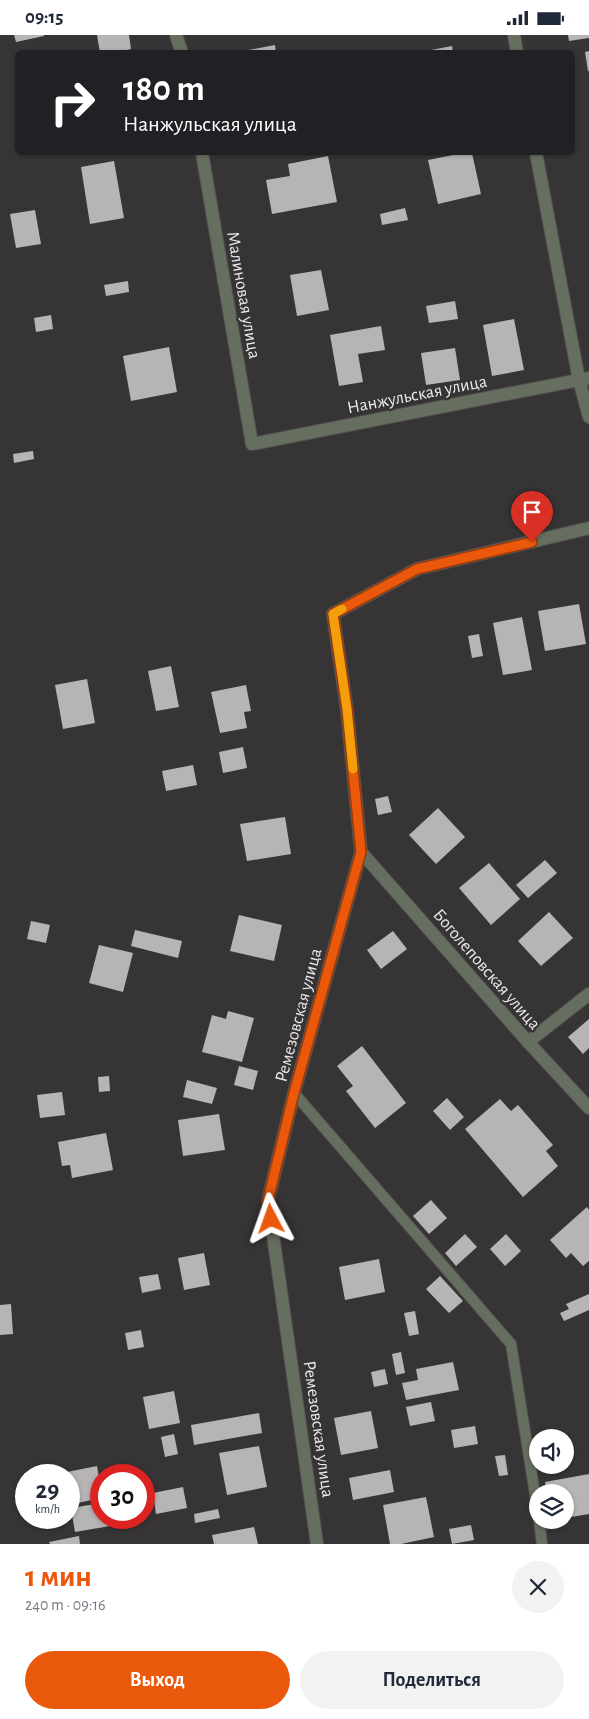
<!DOCTYPE html>
<html lang="ru">
<head>
<meta charset="utf-8">
<style>
  :root { --surface:#fff; --page:#f2f2f3; --text:#1f2937; --muted:#747a83; --accent:#ea580c }
  body { margin:0; font-family:"Alegreya Sans",sans-serif; background:var(--page); color:var(--text); height:100vh; display:flex; flex-direction:column; font-size:19px; white-space:nowrap }
  * { box-sizing:border-box; margin:0 }
  p { font-size:16px; color:var(--muted) }
  .icon { flex:none; width:28px; height:28px; fill:none; stroke:currentColor; stroke-width:2; stroke-linecap:round; stroke-linejoin:round }
  .map { position:relative; height:1509px; overflow:hidden }
  .details { display:flex; flex-direction:column; background:var(--surface); flex:1 }
  .details>* { flex:none }
  .hud { position:absolute; left:15px; top:15px; width:560px; height:105px; border-radius:8px; box-shadow:0 1px 4px #0004; background:#202124; color:#fff; overflow:hidden }
  .buttons { position:absolute; left:529px; top:1394px; display:grid; gap:10px }
  .buttons a { display:grid; place-items:center; width:45px; height:45px; border-radius:50%; background:var(--surface); box-shadow:0 1px 4px #0004; font-size:25px }
  .speed { position:absolute; left:15px; top:1429px; display:flex; gap:10px; font-size:25px; font-weight:700; text-align:center }
  .speed>* { display:grid; place-content:center; width:65px; height:65px; border-radius:50%; background:var(--surface); box-shadow:0 1px 4px #0004; line-height:1 }
  .speed small { font-size:12px; font-weight:400 }
  .speed .limit { border:8px solid #d22; background:#fff; color:#111 }
  .pin { position:absolute; display:grid; place-items:center; width:42px; height:42px; color:#fff; margin:-51px -21px; border-radius:50% 50% 50% 0; rotate:-45deg; box-shadow:0 0 5px #0007 }
  .pin .icon { rotate:45deg }
  .me { position:absolute; width:55px; margin:-28px; rotate:356deg; stroke-linejoin:round; filter:drop-shadow(0 0 4px #0008) }
  .turn { display:flex; align-items:center; gap:18px; height:105px; padding:0 25px; font-size:22px }
  .turn .icon { width:65px; height:65px; stroke-width:2.5 }
  .turn b { display:block; font-size:35px; line-height:42px }
  .round { display:grid; place-items:center; flex:none; width:52px; height:52px; border-radius:26px; background:var(--page) }
  .overview { display:flex; align-items:center; justify-content:space-between; height:85px; padding:0 25px }
  h1 { font-size:30px; font-weight:700; line-height:38px; color:var(--accent) }
  .button { display:flex; gap:10px; margin-top:auto; padding:10px 25px }
  .button a { flex:1; height:58px; border-radius:30px; background:var(--accent); color:#fff; font-size:20px; font-weight:700; line-height:58px; text-align:center }
  .button a+a { background:var(--page); color:var(--text) }
  .status { display:flex; justify-content:space-between; align-items:center; height:35px; padding:0 25px; background:var(--surface); direction:ltr }
  .status svg { height:14px; fill:currentColor }
  .map>svg:first-child { display:block }
  .building { fill:#b7b4b5 }
  .lines { fill:none; stroke-linecap:round; stroke-linejoin:round }
  .service-casing { stroke:#545152; stroke-width:12 }
  .minor-casing { stroke:#545152; stroke-width:14 }
  .service { stroke:#666e5f; stroke-width:10 }
  .minor { stroke:#666e5f; stroke-width:12 }
  .route-casing { stroke:#983908; stroke-width:12 }
  .route { stroke:#ea580c; stroke-width:9 }
  .slow { stroke:#f59e0b; stroke-width:9 }
  .labels { text-anchor:middle; stroke-width:5; stroke-linejoin:round; paint-order:stroke }
  .street-label { font-size:18px; fill:#ebe9e9; stroke:#373435 }
</style>
</head>
<body>
<div class="status"><b>09:15</b><svg viewBox="0 0 49 12"><path d="M0 12V9h3v3zM5 12V6h3v6zM10 12V3h3v9zM15 12V0h3v12zM26 1h20v11H26zM47 4h2v5h-2z"/></svg></div>
<div class="map">
<svg width="589" height="1509" viewBox="0 0 589 1509">
  <rect width="100%" height="100%" fill="#373435"/>
  <!-- building -->
  <g class="building">
    <path d="M14,0H44V1L16,7Z"/>
    <path d="M97,0H129L131,14L113,18H100Z"/>
    <path d="M568,0H589V3L569,6Z"/>
    <path d="M275,10L276,18H238V17Z"/>
    <path d="M452,11L453,18H421V17Z"/>
    <path d="M589,16V36H588L585,17Z"/>
    <path d="M463,118H472L481,159L438,169L428,125Z"/>
    <path d="M328,121L337,167L272,179L266,145L290,141L288,129Z"/>
    <path d="M114,126L124,183L90,189L81,132Z"/>
    <path d="M405,173L408,185L382,190L380,179Z"/>
    <path d="M35,175L41,209L16,213L10,179Z"/>
    <path d="M321,235L329,275L297,281L290,240Z"/>
    <path d="M128,246L129,257L106,261L104,250Z"/>
    <path d="M455,266L458,284L429,288L426,271Z"/>
    <path d="M51,280L53,294L36,297L34,283Z"/>
    <path d="M514,284L524,335L492,341L483,290Z"/>
    <path d="M381,291L385,315L358,319L363,347L339,351L330,300Z"/>
    <path d="M169,312L177,357L131,366L123,321Z"/>
    <path d="M455,313L460,345L426,350L421,318Z"/>
    <path d="M33,416L34,424L14,428L13,419Z"/>
    <path d="M579,569L586,609L545,616L538,576Z"/>
    <path d="M522,582L532,635L503,640L493,588Z"/>
    <path d="M479,599L483,621L472,623L468,601Z"/>
    <path d="M171,631L179,672L156,676L148,636Z"/>
    <path d="M87,644L95,688L63,694L55,650Z"/>
    <path d="M246,650L251,676L244,677L247,693L220,698L211,657Z"/>
    <path d="M243,712L247,733L223,738L219,717Z"/>
    <path d="M193,730L197,750L166,756L162,736Z"/>
    <path d="M388,761L392,777L378,780L375,764Z"/>
    <path d="M438,773L465,802L436,829L409,800Z"/>
    <path d="M285,782L291,819L247,826L240,789Z"/>
    <path d="M545,825L557,838L528,863L516,850Z"/>
    <path d="M489,828L520,864L491,890L459,853Z"/>
    <path d="M549,877L573,903L541,931L518,906Z"/>
    <path d="M239,880L282,890L274,926L230,916Z"/>
    <path d="M31,886L50,890L46,908L27,904Z"/>
    <path d="M135,895L182,906L178,923L131,911Z"/>
    <path d="M393,896L407,914L381,934L367,915Z"/>
    <path d="M99,910L133,918L123,957L89,948Z"/>
    <path d="M228,976L254,983L242,1027L202,1017L212,980L226,984Z"/>
    <path d="M589,984V1013L583,1019L568,1002Z"/>
    <path d="M362,1011L406,1068L375,1093L346,1056L353,1051L337,1031Z"/>
    <path d="M239,1031L258,1036L253,1055L234,1050Z"/>
    <path d="M109,1041L110,1056L99,1057L98,1042Z"/>
    <path d="M187,1045L217,1053L212,1069L183,1062Z"/>
    <path d="M62,1057L65,1080L40,1083L37,1060Z"/>
    <path d="M447,1063L464,1082L450,1095L433,1076Z"/>
    <path d="M500,1064L511,1076L518,1070L553,1110L546,1116L558,1131L523,1162L465,1094Z"/>
    <path d="M219,1079L225,1115L183,1121L178,1085Z"/>
    <path d="M106,1098L113,1135L72,1143L70,1130L62,1131L58,1107Z"/>
    <path d="M431,1165L447,1183L429,1199L413,1181Z"/>
    <path d="M587,1172L589,1175V1226L583,1231L571,1218L566,1223L550,1205Z"/>
    <path d="M465,1199L477,1212L456,1231L445,1218Z"/>
    <path d="M506,1199L521,1216L505,1231L490,1214Z"/>
    <path d="M204,1218L210,1250L184,1255L178,1223Z"/>
    <path d="M379,1224L385,1257L345,1265L339,1232Z"/>
    <path d="M158,1239L161,1254L142,1258L139,1242Z"/>
    <path d="M440,1241L463,1266L449,1278L426,1254Z"/>
    <path d="M589,1259V1275L564,1286L560,1278L569,1274L566,1269Z"/>
    <path d="M11,1269L13,1299L0,1300V1270Z"/>
    <path d="M415,1276L419,1299L409,1301L404,1278Z"/>
    <path d="M141,1295L144,1312L128,1315L125,1298Z"/>
    <path d="M401,1317L405,1338L396,1340L392,1319Z"/>
    <path d="M453,1327L459,1355L406,1365L402,1348L418,1345L416,1334Z"/>
    <path d="M385,1334L388,1349L374,1352L371,1337Z"/>
    <path d="M174,1356L180,1388L149,1394L143,1362Z"/>
    <path d="M431,1367L435,1386L410,1391L406,1372Z"/>
    <path d="M371,1376L378,1413L341,1420L334,1383Z"/>
    <path d="M259,1378L262,1398L194,1410L191,1390Z"/>
    <path d="M475,1391L478,1409L454,1413L451,1395Z"/>
    <path d="M174,1399L178,1419L165,1422L161,1402Z"/>
    <path d="M259,1411L267,1452L227,1460L219,1418Z"/>
    <path d="M505,1420L508,1440L499,1441L495,1421Z"/>
    <path d="M97,1431L101,1454V1463L73,1469L69,1440L67,1437Z"/>
    <path d="M137,1435L138,1440H121L120,1438Z"/>
    <path d="M390,1435L394,1457L353,1465L349,1443Z"/>
    <path d="M589,1439V1479L565,1483V1458H547L545,1447Z"/>
    <path d="M183,1452L187,1473L156,1479L153,1458Z"/>
    <path d="M426,1462L434,1502L401,1509H390L383,1470Z"/>
    <path d="M101,1468V1482H109L110,1491L75,1497L71,1473Z"/>
    <path d="M218,1474L220,1483L195,1488L194,1479Z"/>
    <path d="M471,1490L474,1505L452,1509L449,1494Z"/>
    <path d="M254,1492L258,1509H214L212,1500Z"/>
    <path d="M79,1501L80,1509H50L49,1507Z"/>
  </g>
  <g class="lines">
    <!-- service casing -->
    <g class="service-casing">
      <g id="service">
        <path d="M294,1058L511,1309L538,1478"/>
        <path d="M539,1485L542,1509"/>
      </g>
    </g>
    <!-- minor casing -->
    <g class="minor-casing">
      <g id="minor">
        <path d="M176,0L182,18"/>
        <path d="M514,0L517,18"/>
        <path d="M202,118L252,409L589,343"/>
        <path d="M536,118L579,345L589,382"/>
        <path d="M361,817L528,1007L589,1073"/>
        <path d="M528,1007L589,959"/>
        <path d="M317,1509L268,1165L294,1058L361,817L347,675L333,579L417,534L589,493"/>
      </g>
    </g>
    <!-- service -->
    <use href="#service" class="service"/>
    <!-- minor -->
    <use href="#minor" class="minor"/>
  </g>
  <g class="lines">
    <!-- route casing -->
    <g class="route-casing">
      <path id="route" d="M271,1184L268,1165L294,1058L361,817L347,674L333,579L417,534L532,507"/>
    </g>
    <!-- route -->
    <use href="#route" class="route"/>
    <!-- slow -->
    <path class="slow" d="M342,574L333,579L347,674L353,734"/>
  </g>
  <g class="labels">
    <!-- street labels -->
    <g class="street-label">
      <text transform="translate(244 260) rotate(80)" y="6">Малиновая улица</text>
      <text transform="translate(417 359) rotate(-11)" y="6">Нанжульская улица</text>
      <text transform="translate(487 934) rotate(49)" y="6">Боголеповская улица</text>
      <text transform="translate(298 980) rotate(-75)" y="6">Ремезовская улица</text>
      <text transform="translate(319 1394) rotate(82)" y="6">Ремезовская улица</text>
    </g>
  </g>
</svg>
<div class="buttons">
<a><svg class="icon" aria-label="sound" viewBox="0 0 24 24"><path d="M4 9h4l5-4v14l-5-4H4zM17 9q2 3 0 6"/></svg></a>
<a><svg class="icon" aria-label="layers" viewBox="0 0 24 24"><path d="M12 4l9 5-9 5-9-5zM3 14l9 5 9-5"/></svg></a>
</div>
<div class="speed"><div>29<small>km/h</small></div><div class="limit">30</div></div>
<div class="pin" style="left:532px;top:507px;background:#d93025"><svg class="icon" aria-label="arrive" viewBox="0 0 24 24"><path d="M6 21V4h12l-3 4 3 4H6"/></svg></div>
<svg class="me" style="left:271px;top:1184px" viewBox="-20 -20 40 40"><path d="M0-17L14 15 0 8-14 15z" fill="#ea580c" stroke="#fff" stroke-width="4"/></svg>
<div class="hud">
<div class="turn"><svg class="icon" aria-label="right" viewBox="0 0 24 24"><path d="M7 20v-9h11M14 6l5 5-5 5"/></svg><div><b>180 m</b>Нанжульская улица</div></div>
</div>
</div>
<section class="details">
<div class="overview"><div><h1>1 мин</h1><p>240 m · 09:16</p></div><a class="round"><svg class="icon" aria-label="close" viewBox="0 0 24 24"><path d="M6 6l12 12M18 6L6 18"/></svg></a></div>
<div class="button"><a>Выход</a><a>Поделиться</a></div>
</section>
</body>
</html>
